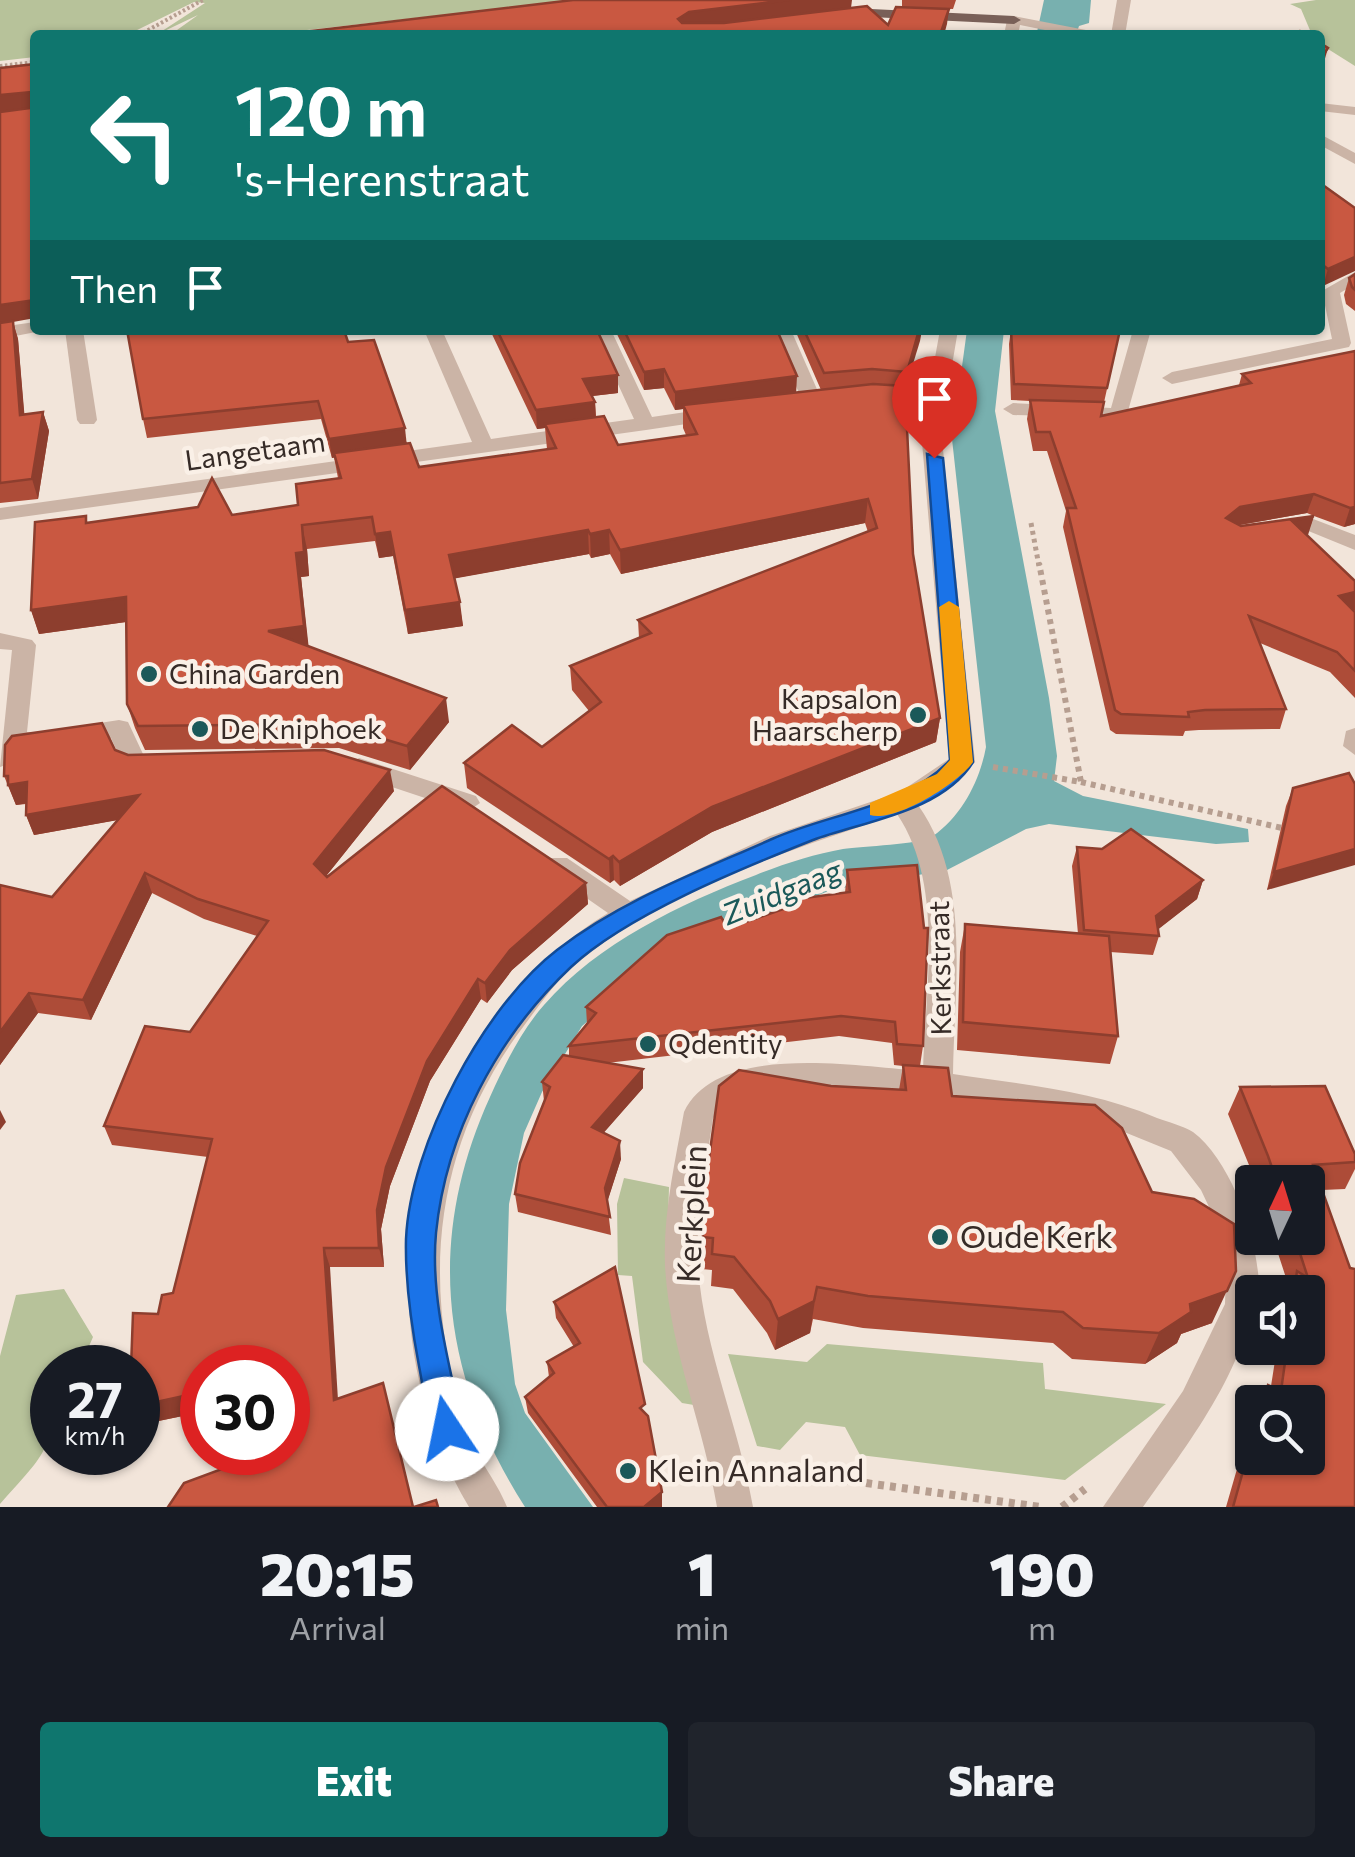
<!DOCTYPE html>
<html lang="en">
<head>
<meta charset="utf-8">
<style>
  :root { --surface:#171b24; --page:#20242c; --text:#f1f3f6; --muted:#9ea1a6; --accent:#0f766e }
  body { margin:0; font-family:Commissioner,sans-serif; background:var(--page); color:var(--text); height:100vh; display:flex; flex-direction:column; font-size:38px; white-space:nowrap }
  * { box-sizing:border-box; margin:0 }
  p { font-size:32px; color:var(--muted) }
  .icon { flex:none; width:55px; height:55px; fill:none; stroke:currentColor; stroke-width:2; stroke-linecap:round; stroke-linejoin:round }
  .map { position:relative; height:1507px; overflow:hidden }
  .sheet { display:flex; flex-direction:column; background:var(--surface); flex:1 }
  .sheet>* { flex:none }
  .guide { position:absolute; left:30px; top:30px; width:1295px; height:305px; border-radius:10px; box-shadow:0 2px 8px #0004; background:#0f766e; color:#fff; overflow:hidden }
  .needle { width:65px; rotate:4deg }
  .fabs { position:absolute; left:1235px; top:1165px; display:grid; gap:20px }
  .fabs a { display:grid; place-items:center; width:90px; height:90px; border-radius:10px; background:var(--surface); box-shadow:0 2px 8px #0004; font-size:50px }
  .speed { position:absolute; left:30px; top:1345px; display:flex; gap:20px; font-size:50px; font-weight:700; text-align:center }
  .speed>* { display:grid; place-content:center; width:130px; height:130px; border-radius:50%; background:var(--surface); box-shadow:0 2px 8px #0004; line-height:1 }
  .speed small { font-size:25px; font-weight:400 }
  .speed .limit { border:15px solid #d22; background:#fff; color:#111 }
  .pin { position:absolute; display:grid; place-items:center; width:85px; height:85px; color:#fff; margin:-102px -42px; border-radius:50% 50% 50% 0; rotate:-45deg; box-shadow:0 0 10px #0007 }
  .pin .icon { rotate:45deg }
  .me { position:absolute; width:110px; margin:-55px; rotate:349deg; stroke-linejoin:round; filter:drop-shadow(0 0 8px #0008) }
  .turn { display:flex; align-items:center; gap:35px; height:210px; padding:0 40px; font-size:45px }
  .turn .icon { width:130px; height:130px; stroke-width:2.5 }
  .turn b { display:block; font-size:70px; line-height:85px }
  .then { display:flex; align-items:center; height:95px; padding:0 40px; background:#0003; gap:20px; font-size:38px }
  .eta { display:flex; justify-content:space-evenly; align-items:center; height:170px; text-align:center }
  .eta b { font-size:60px; font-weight:800; line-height:70px }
  .button { display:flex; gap:20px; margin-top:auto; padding:20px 40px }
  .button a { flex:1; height:115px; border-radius:10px; background:var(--accent); color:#fff; font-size:40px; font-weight:800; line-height:115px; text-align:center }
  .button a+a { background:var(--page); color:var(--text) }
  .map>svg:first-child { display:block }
  .green { fill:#b7c29a }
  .water { fill:#78b0af }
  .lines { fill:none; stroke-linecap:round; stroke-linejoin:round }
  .path-far3 { stroke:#b69e90; stroke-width:4; stroke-dasharray:2.5 2.5; stroke-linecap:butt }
  .path-far2 { stroke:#b69e90; stroke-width:5; stroke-dasharray:4 4; stroke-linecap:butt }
  .path-far1 { stroke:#b69e90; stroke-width:6; stroke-dasharray:5 5; stroke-linecap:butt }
  .path { stroke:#b69e90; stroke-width:8; stroke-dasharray:6 6; stroke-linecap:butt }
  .minor { fill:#cbb4a6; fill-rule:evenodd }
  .major { fill:#796058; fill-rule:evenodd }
  .wall { fill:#ad4c38; fill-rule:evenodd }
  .shaded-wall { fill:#8d3e2e }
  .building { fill:#c95841; stroke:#8d3e2e; stroke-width:2.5 }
  .route { fill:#1a73e8; stroke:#114b97; stroke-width:2.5 }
  .slow { fill:#f59e0b }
  .poi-dot { fill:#1b5959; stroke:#faf0e7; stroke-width:4 }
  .labels { text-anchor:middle; stroke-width:9; stroke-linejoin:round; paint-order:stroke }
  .street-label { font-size:28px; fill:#362b27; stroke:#faf0e7 }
  .poi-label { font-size:28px; fill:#362b27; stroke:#faf0e7; text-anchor:start }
  .water-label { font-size:30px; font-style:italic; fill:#1b5959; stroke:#faf0e7 }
  .near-street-label { font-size:32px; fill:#362b27; stroke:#faf0e7 }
  .near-poi-label { font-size:32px; fill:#362b27; stroke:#faf0e7; text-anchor:start }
</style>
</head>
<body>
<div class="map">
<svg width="1355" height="1507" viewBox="0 0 1355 1507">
  <rect width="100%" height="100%" fill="#f2e5da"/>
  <!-- green -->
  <g class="green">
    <path d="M0,0H579L262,35H170L198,15L156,35L205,3L194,2L127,35H35V57L0,61Z"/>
    <path d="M1316,0H1355V66L1320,44V35H1312L1301,9L1290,4Z"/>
    <path d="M624,1178L669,1187L667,1261L694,1405L682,1403L643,1362L632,1276L618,1275L617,1204Z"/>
    <path d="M64,1289L93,1337L80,1367L52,1368C52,1450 55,1443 0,1504V1356L16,1295Z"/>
    <path d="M827,1344L1043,1363L1045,1389L1166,1404L1065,1480L860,1455L845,1427L806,1422L780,1450L757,1446L728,1354L807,1362Z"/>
  </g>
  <!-- water -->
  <g class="water">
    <path d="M1044,0H1091L1089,23L1079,26L1076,35H1029L1037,32Z"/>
    <path d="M967,330H1004L995,411L1049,698L1057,756L1054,781L1083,796L1248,829L1249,842L1216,844L1049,824L1026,829L947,870L831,890L684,949L644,974L582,1026L542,1092L524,1133L509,1204L506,1310L515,1384L525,1413L593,1507H525C441,1376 425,1240 490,1097C504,1066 521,1031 544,1005C598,943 680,904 756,875C783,864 815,854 843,849C863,846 919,845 933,836C962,816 980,780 986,747L952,439Z"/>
  </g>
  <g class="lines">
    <!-- path-far3 -->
    <g class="path-far3">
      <path d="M139,35L203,0"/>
      <path d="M0,66L35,62"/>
    </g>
    <!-- path-far2 -->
    <path class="path-far2" d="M1031,523L1039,566"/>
    <!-- path-far1 -->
    <g class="path-far1">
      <path d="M993,767L1081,782L1039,563"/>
      <path d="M1081,782L1282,828"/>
    </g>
    <!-- path -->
    <g class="path">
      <path d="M771,1470L1041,1507"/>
      <path d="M1062,1507L1085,1489"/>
    </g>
    <!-- minor -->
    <g class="minor">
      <path d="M1117,0H1131L1125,35H1111Z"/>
      <path d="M1014,16L1091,31L1098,35H1070L1020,25L1018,35H1004L1007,20Z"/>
      <path d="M1320,103L1355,107V115L1320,111Z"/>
      <path d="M1320,134L1355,153V164L1320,145Z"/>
      <path d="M1355,272V284L1340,293L1351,343L1349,347L1172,384L1162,378L1172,372L1332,339L1322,291Z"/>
      <path d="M35,322V330L41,331L0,339V327Z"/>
      <path d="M65,330H83L97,420L94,424H80L77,420Z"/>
      <path d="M424,330H442L491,439L634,419L593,330H611L652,417L713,408L723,414L713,420L646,430L0,520V508L472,442Z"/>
      <path d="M773,330H791L823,403L820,407H806L803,403Z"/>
      <path d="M940,330H958L941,430L975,762L955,783L918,805C972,881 954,985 953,1074C1024,1085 1091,1090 1157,1118C1168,1122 1183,1126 1193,1132C1233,1162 1260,1245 1259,1292H1252C1252,1362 1183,1451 1143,1507H1103L1183,1391L1225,1304L1226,1271L1218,1226L1201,1190L1171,1151L1102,1123L938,1097L775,1088L741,1096L713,1118C706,1167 695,1216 698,1265C703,1347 739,1426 753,1507H717C704,1426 669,1347 665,1265C663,1214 675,1162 684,1112C718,1041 859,1067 923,1071C925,989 945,885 897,814C787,852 666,888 575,965C556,981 541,1003 526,1023C433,1144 420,1282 465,1427C474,1455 496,1479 507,1507H469C352,1309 407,1035 608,913L549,872L545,865L549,858H567L630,901L770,836L900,792L949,759L921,430L925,407L872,403L862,397L872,391L928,396Z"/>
      <path d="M1133,330H1151L1126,418L1013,415L1003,409L1013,403L1111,408Z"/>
      <path d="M1308,517L1355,535V550L1306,530L1280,534L1269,528L1272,523Z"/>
      <path d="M0,633L32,640L36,645L27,732L43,734L46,740L43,746L22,750L9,764L0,767L12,650L0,649Z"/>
      <path d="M119,720L128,722L143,754L169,756L173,762L169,768L125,769L111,738L74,743L62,735L74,727Z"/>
      <path d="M1355,728V755L1343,746L1346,731Z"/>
      <path d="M359,758L476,796L480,803L467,812L350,773L346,767Z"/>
    </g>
    <!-- major -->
    <path class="major" d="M871,9L1014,16L1021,20L1014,24L871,17L843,20L836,16Z"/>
  </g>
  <!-- wall -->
  <g class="wall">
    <path d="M902,0H956L953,9L902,7Z"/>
    <path d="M0,68L13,322L18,339L24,414L43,412L49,431L38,499L0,503Z"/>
    <path d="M1320,183L1355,208L1323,286L1320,284Z"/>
    <path d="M1355,274V311L1346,304L1344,295L1349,278Z"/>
    <path d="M490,330H597L618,393L592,396L595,402L596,417L618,445L686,435L683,428V409L675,410L664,388L644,390L615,330H777L796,393L821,390L795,330H922L905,389L913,554L940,718L936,742L712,832L620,886L614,880L610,883L467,788L464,763L542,747L589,711L572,690L570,666L639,638L638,620L868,532L865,523L621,574L610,554L591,558L589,554L455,578L463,626L408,634L393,556L379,558L375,541L307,549L309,576L301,577L308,646L449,722L410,770L339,748L145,750L135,728L127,704L126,622L39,634L31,610L88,523L232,515L298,505L338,478L334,457L332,458L321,419L147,438L143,419L348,342L407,443L419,467L547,449L545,428L537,429Z"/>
    <path d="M1011,330H1120L1101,416L1239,385L1242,374L1355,351V524L1344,527L1314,516L1307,535L1355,581V610H1353L1355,612V698L1330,672L1260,643L1286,709L1280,729L1199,730L1185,731L1183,736L1116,734L1110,730L1063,527L1066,511L1047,451H1033L1027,419L1030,401L1011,400L1009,344ZM1307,513L1314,516L1241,526L1239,525Z"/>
    <path d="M115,750L128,755L394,791L326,876L327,877L586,883L588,904L512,970L487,1003L481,999L430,1081L390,1186L381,1229L384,1267H330L268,1454L288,1368H202V1412L139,1425L158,1314L173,1293L208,1157L112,1145L104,1126L190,1032L257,936L204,919L152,893L91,1020L38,1013L0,1065V885L52,897L117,820L34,835L26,815V804L16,805L4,776Z"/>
    <path d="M1355,784L1267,890L1286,806L1293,788Z"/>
    <path d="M1077,847L1203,880L1197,899L1158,929L1159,936L1153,955L1110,952L1118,1036L1110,1064L957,1050L960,952L965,924L1078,934L1072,866Z"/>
    <path d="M847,870L923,1046L920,1066L1212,1323L1181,1334L1177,1343L1145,1364L1072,1359L1053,1343L863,1328L813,1319L810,1333L775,1350L767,1333L733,1289L711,1286L712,1270L702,1269V1209L831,1086L899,1090L903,1066L894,1065L892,1043L839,1036L607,1063L643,1088L603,1133L621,1159L607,1202L611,1235L518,1212L515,1194L544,1101L542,1082L569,1056V1046L587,1024L586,1007L728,928L796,905L797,899L845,893Z"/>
    <path d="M1240,1087L1355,1154V1169L1345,1189L1322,1190L1355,1507H1226L1252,1417V1458L1308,1402H1258L1268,1385L1271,1386L1277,1348H1308V1292H1286L1289,1287L1273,1238H1308V1182H1256L1228,1114Z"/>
    <path d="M554,1302L646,1414L662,1492V1507H597L528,1413L525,1397L549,1377L547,1362L574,1347L556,1318Z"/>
  </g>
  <!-- shaded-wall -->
  <g class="shaded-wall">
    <path d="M789,0H852L851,8L678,34V19L689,12Z"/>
    <path d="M949,9L947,24L944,35H940Z"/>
    <path d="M1328,48L1324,62L1320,68V60Z"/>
    <path d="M33,92L35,108L0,112V95Z"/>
    <path d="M1355,257V271L1323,286L1328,269Z"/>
    <path d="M35,300V318L13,322L18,339L26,433L20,415L0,324V305Z"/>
    <path d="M919,330H922L920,341L905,390L907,372Z"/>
    <path d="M664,369V388L644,390V372Z"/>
    <path d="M618,375V393L584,397L583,379Z"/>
    <path d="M797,376L796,395L683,405V409L675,410V392Z"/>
    <path d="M595,402L596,421L545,424V428L537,429L536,410Z"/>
    <path d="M43,412L49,431L38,499L32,479Z"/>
    <path d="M405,428L407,447L332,458L329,439Z"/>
    <path d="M1314,494L1307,513L1234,526L1226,518L1240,507Z"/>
    <path d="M868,499L865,523L621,574L620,550Z"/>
    <path d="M1355,507V524L1344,527L1350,508Z"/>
    <path d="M1314,516L1308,535L1286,540L1292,521Z"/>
    <path d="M302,525L307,549L309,576L301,577L309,650L268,631Z"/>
    <path d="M588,530L589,554L452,579L449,555Z"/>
    <path d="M609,530L610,554L591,558L590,534Z"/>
    <path d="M390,532L393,556L379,558L375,534Z"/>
    <path d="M1355,592V610L1332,615L1339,596Z"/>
    <path d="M126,597L133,621L39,634L31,610Z"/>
    <path d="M460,602L463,626L408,634L405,610Z"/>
    <path d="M446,698L449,722L410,770L407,746Z"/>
    <path d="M940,718L936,742L712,832L620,886L619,862L712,807Z"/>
    <path d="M390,770L394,791L319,885L314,864Z"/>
    <path d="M27,782L35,802L16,805L8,785Z"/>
    <path d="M139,795L146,815L34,835L26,815Z"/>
    <path d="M1355,849V865L1267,890L1274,872Z"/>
    <path d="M613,856L614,880L610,883L609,859Z"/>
    <path d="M145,873L152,893L91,1020L83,1000Z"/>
    <path d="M1203,880L1197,899L1151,935L1156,916Z"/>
    <path d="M586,883L588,904L512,970L487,1003L485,983L510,950Z"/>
    <path d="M478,979L481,999L430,1081L390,1186L381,1229L384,1267L379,1248L377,1210L386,1167L427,1061Z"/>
    <path d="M29,993L38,1013L0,1065V1032Z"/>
    <path d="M643,1069V1088L593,1145L592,1127Z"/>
    <path d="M0,1110L6,1122L0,1130Z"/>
    <path d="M620,1141L621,1159L606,1206L605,1188Z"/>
    <path d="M324,1248L330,1267L339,1417L334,1400Z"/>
    <path d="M1236,1271L1212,1323L1181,1334L1177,1343L1145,1364L1159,1333L1190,1304Z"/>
    <path d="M817,1287L810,1333L775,1350L778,1319Z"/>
    <path d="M202,1392V1412L139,1425L138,1423V1406Z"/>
    <path d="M662,1492V1507H644Z"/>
  </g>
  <!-- building -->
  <g class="building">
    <path d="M573,0H789L689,12L678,19L682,23H724L867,6L888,25L896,7L949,9L940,35H278Z"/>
    <path d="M1300,31L1307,35H1269Z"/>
    <path d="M1320,43L1328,48L1320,60Z"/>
    <path d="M35,64V300L0,305V112L31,108L33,92L0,95V68Z"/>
    <path d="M1320,183L1355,208V257L1328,269L1320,263Z"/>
    <path d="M1355,274V290L1352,287L1349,278Z"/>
    <path d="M13,321L20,415L43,412L32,479L0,483V323Z"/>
    <path d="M127,330H344L348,342L374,340L405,428L329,439L318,401L143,419Z"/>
    <path d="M497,330H597L618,375L583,379L595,402L536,410Z"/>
    <path d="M624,330H777L797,376L675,392L664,369L644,372Z"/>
    <path d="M804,330H919L907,372L872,369L824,373Z"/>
    <path d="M1011,330H1120L1107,388L1014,384Z"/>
    <path d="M1355,351V507L1350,508L1314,494L1240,507L1226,518L1241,526L1314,516L1292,521L1355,581V592L1339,596L1355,612V671L1337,652L1249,616L1286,709L1205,710L1188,712L1189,717L1121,714L1115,710L1067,508H1076L1050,432H1036L1030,400L1104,402L1101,416L1251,383L1242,374Z"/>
    <path d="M873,384L905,386L913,554L940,718L712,807L619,862L613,856L609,859L464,763L512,725L542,747L601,702L570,666L651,633L638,620L877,528L868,499L620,550L609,530L590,534L588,530L449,555L460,602L405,610L390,532L375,534L372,517L302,525L304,552L296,553L304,626L268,631L446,698L407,746L334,724L138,726L127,704L126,597L31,610L35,522L86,516V523L198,507L212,478L232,515L298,505L296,484L341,478L334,453L410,443L419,467L556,448L545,424L604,416L618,445L697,434L683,405Z"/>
    <path d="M102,723L115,750L128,755L324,750L390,770L314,864L327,877L442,786L586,883L510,950L485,983L478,979L427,1061L386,1167L377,1210L379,1248H324L334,1400L383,1383L413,1507H168L184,1483L268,1452H288V1368H202V1392L138,1406V1368H131L133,1313L158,1314L162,1295L173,1293L212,1139L104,1126L145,1026L190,1032L268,921L198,899L145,873L83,1000L29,993L0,1032V885L52,897L139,795L26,815L27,782L8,785V776H4L5,745L12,736Z"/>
    <path d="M1349,773L1355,784V849L1274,872L1293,788Z"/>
    <path d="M1131,829L1203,880L1156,916L1159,936L1084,930L1077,847L1102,849Z"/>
    <path d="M917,865L924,928H928L923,1046L897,1044L895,1022L841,1016L569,1046L596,1013L586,1007L667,935L721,917L728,928L798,904L797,899L850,892L847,870Z"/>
    <path d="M965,924L1109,936L1118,1036L963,1022Z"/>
    <path d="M563,1055L643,1069L592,1127L620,1141L605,1188L610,1217L515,1194L520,1163L550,1087L542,1082Z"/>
    <path d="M903,1065L948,1068L952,1096L1095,1105L1122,1128L1152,1192L1194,1199L1234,1224L1236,1271L1227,1291L1190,1304L1191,1312L1159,1333L1083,1328L1063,1312L868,1296L817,1287L814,1301L778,1319L770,1301L734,1257L712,1254L713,1238L703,1237L702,1209L719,1086L739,1070L831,1086L906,1090Z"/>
    <path d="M1325,1086L1355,1154V1162L1313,1165L1350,1268L1355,1269V1507H1233L1252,1439V1458H1308V1402H1263L1268,1385L1281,1391L1287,1348H1308V1292H1294L1297,1271L1308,1278L1295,1238H1308V1182H1277L1268,1156L1240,1087Z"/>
    <path d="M615,1267L645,1404L640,1408L648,1416L662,1492L644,1507H607L525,1397L554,1373L547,1362L580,1343L554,1302Z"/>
    <path d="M436,1500L438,1507H414Z"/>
  </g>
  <!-- route -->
  <path class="route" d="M927,454L943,458L973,762C942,812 864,821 813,840C740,869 627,915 571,967C497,1037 446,1133 436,1233C430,1298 450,1366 463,1429L459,1440L447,1445L436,1440C426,1417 424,1391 419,1366C411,1324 405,1282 406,1239C410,1145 484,1006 557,950C622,900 698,872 772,839C828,814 908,806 950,760Z"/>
  <!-- slow -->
  <path class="slow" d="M949,601L959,607L973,762C959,783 895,823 870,815V803L937,774L950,760L939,607Z"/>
  <!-- markers -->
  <g class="poi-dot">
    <circle cx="149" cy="674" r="10"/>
    <circle cx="918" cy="715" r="10"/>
    <circle cx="200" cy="729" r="10"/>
    <circle cx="648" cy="1044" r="10"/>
    <circle cx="940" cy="1237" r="10"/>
    <circle cx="628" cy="1471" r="10"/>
  </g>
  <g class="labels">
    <!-- street labels -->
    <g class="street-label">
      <text transform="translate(255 451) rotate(-8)" y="10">Langetaam</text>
      <text transform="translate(940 968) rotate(-91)" y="10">Kerkstraat</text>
    </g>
    <!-- poi labels -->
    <g class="poi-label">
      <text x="169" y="684">China Garden</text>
      <text x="898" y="709" text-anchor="end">Kapsalon<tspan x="898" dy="32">Haarscherp</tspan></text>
      <text x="220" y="739">De Kniphoek</text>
      <text x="668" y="1054">Qdentity</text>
    </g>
    <!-- water labels -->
    <g class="water-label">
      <text transform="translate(782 893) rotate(-22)" y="10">Zuidgaag</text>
    </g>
    <!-- near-street labels -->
    <g class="near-street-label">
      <text transform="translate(692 1214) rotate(-87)" y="11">Kerkplein</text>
    </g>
    <!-- near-poi labels -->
    <g class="near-poi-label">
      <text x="960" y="1248">Oude Kerk</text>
      <text x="648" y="1482">Klein Annaland</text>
    </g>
  </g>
</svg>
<div class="fabs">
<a><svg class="needle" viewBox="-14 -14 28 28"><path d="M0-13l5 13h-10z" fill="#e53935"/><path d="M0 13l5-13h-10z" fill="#9ea1a6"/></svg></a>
<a><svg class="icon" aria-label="sound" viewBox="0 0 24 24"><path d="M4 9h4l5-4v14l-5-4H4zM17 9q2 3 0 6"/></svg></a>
<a><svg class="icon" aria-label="search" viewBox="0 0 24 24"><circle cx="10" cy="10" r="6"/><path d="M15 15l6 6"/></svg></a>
</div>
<div class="speed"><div>27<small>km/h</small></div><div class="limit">30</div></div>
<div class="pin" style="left:934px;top:458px;background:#d93025"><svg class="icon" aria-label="arrive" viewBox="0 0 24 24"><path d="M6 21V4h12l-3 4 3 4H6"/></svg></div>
<svg class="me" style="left:447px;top:1429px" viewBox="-20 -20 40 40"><circle r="19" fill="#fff"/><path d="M0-13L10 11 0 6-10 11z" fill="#1a73e8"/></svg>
<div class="guide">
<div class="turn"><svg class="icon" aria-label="left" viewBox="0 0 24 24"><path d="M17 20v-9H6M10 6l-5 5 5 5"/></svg><div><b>120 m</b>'s-Herenstraat</div></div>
<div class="then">Then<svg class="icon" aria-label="arrive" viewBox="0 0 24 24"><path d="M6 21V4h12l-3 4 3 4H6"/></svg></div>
</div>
</div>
<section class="sheet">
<div class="eta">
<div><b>20:15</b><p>Arrival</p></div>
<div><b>1</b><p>min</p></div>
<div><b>190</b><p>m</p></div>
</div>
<div class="button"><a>Exit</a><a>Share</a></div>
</section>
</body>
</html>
